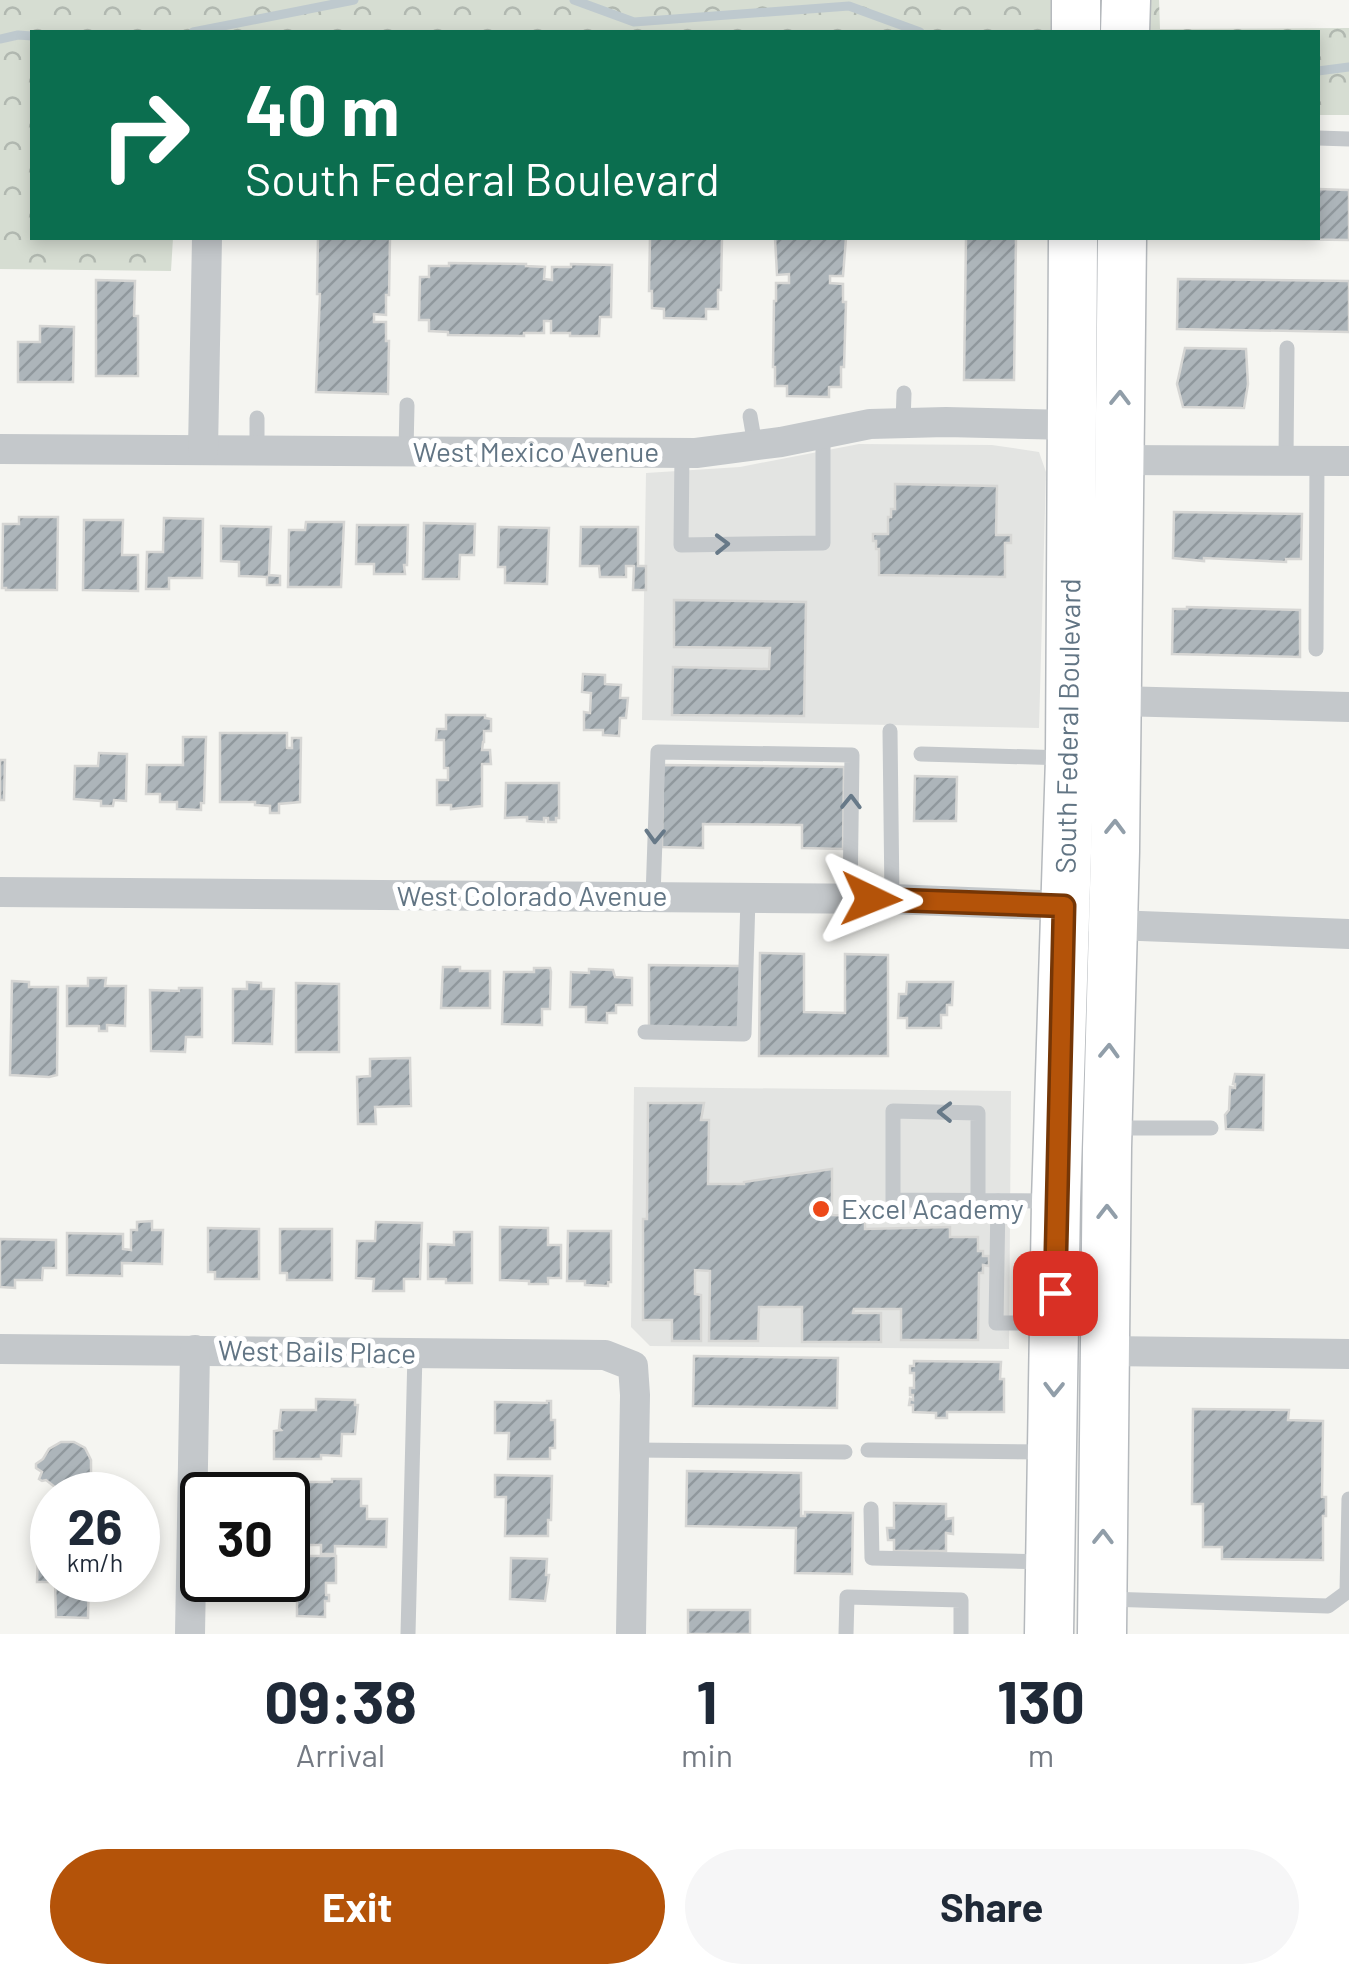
<!DOCTYPE html>
<html lang="en">
<head>
<meta charset="utf-8">
<style>
  :root { --surface:#fff; --page:#f6f6f7; --text:#1f2937; --muted:#747a83; --accent:#b45309 }
  body { margin:0; font-family:Barlow,sans-serif; background:var(--page); color:var(--text); height:100vh; display:flex; flex-direction:column; font-size:38px; white-space:nowrap }
  * { box-sizing:border-box; margin:0 }
  p { font-size:32px; color:var(--muted) }
  .icon { flex:none; width:55px; height:55px; fill:none; stroke:currentColor; stroke-width:2; stroke-linecap:round; stroke-linejoin:round }
  .map { position:relative; height:1634px; overflow:hidden }
  .details { display:flex; flex-direction:column; background:var(--surface); flex:1 }
  .details>* { flex:none }
  .hud { position:absolute; left:30px; top:30px; width:1290px; height:210px; border-radius:0px; box-shadow:0 5px 15px #0003; background:#0b6e4f; color:#fff; overflow:hidden }
  .speed { position:absolute; left:30px; top:1472px; display:flex; gap:20px; font-size:50px; font-weight:700; text-align:center }
  .speed>* { display:grid; place-content:center; width:130px; height:130px; border-radius:50%; background:var(--surface); box-shadow:0 5px 15px #0003; line-height:1 }
  .speed small { font-size:25px; font-weight:400 }
  .speed .limit { border:5px solid #111; border-radius:15px; background:#fff; color:#111 }
  .pin { position:absolute; display:grid; place-items:center; width:85px; height:85px; color:#fff; margin:-42px; border-radius:20px; box-shadow:0 5px 15px #0006 }
  .me { position:absolute; width:110px; margin:-55px; rotate:92deg; stroke-linejoin:round; filter:drop-shadow(0 0 8px #0008) }
  .turn { display:flex; align-items:center; gap:35px; height:210px; padding:0 50px; font-size:45px }
  .turn .icon { width:130px; height:130px; stroke-width:2.5 }
  .turn b { display:block; font-size:70px; line-height:85px }
  .eta { display:flex; justify-content:space-evenly; align-items:center; height:170px; text-align:center }
  .eta b { font-size:60px; font-weight:700; line-height:70px }
  .primary-button { display:flex; gap:20px; margin-top:auto; padding:20px 50px }
  .primary-button a { flex:1; height:115px; border-radius:60px; background:var(--accent); color:#fff; font-size:40px; font-weight:700; line-height:115px; text-align:center }
  .primary-button a+a { background:var(--page); color:var(--text) }
  .map>svg:first-child { display:block }
  .built { fill:#e3e4e2 }
  .forest { fill:url(#forest-crowns) }
  .lines { fill:none; stroke-linecap:round; stroke-linejoin:round }
  .stream { stroke:#bec9ce; stroke-width:9 }
  .building { fill:url(#building-hatch); stroke:#d6d6d4; stroke-width:2.5 }
  .primary-casing { stroke:#b5b9bd; stroke-width:51 }
  .lane { stroke:#c4c8cb; stroke-width:15 }
  .street { stroke:#c4c8cb; stroke-width:30 }
  .primary { stroke:#fff; stroke-width:48 }
  .oneway { stroke:#919ea9 }
  .oneway2 { stroke:#677988 }
  .route-casing { stroke:#753606; stroke-width:25 }
  .route { stroke:#b45309; stroke-width:18 }
  .poi-dot { fill:#ed4919; stroke:#fff; stroke-width:4 }
  .labels { text-anchor:middle; stroke-width:10; stroke-linejoin:round; paint-order:stroke }
  .street-label { font-size:28px; fill:#627584; stroke:#fff }
  .poi-label { font-size:28px; fill:#627584; stroke:#fff; text-anchor:start }
</style>
</head>
<body>
<div class="map">
<svg width="1349" height="1634" viewBox="0 0 1349 1634">
  <defs>
    <pattern id="forest-crowns" width="20" height="18" patternUnits="userSpaceOnUse" patternTransform="scale(2.5)"><rect width="20" height="18" fill="#d6ddd2"/><path d="M2 6a3 3 0 1 1 6 0M12 15a3 3 0 1 1 6 0" fill="none" stroke="#b1b8b0"/></pattern>
    <pattern id="building-hatch" width="6" height="6" patternUnits="userSpaceOnUse" patternTransform="scale(2.5)"><rect width="6" height="6" fill="#adb5ba"/><path d="M-1 1l2-2M0 6l6-6M5 7l2-2" fill="none" stroke="#90989d"/></pattern>
  </defs>
  <rect width="100%" height="100%" fill="#f5f5f1"/>
  <!-- built -->
  <g class="built">
    <path d="M859,444L992,445L1039,452L1046,472L1039,728L642,720L646,473L740,467Z"/>
    <path d="M634,1087L1011,1091L1009,1349L650,1346L631,1327Z"/>
  </g>
  <!-- forest -->
  <path class="forest" d="M0,0H1159L1160,29L1349,28V115H1318V32H32V238H173L171,271L0,269Z"/>
  <g class="lines">
    <!-- stream -->
    <g class="stream">
      <path d="M574,0L634,22L849,6L920,32"/>
      <path d="M193,32L354,0"/>
      <path d="M0,39L18,35L32,36"/>
      <path d="M1318,71L1349,67"/>
    </g>
  </g>
  <!-- building -->
  <g class="building">
    <path d="M1318,189L1349,190V240L1178,238H1318Z"/>
    <path d="M318,238H390L389,295H386V315L374,314V322H386V341H389L388,394L316,392L320,294H317Z"/>
    <path d="M650,238H722L721,290H718V309H706V319L664,318V309L652,308V291H649Z"/>
    <path d="M775,238H846L843,276H830V283L843,284V302H846L844,367H841V387H829V397L787,396V386H775V367H773L774,301H776V283H789V274L777,275Z"/>
    <path d="M966,238H1016L1014,380H964Z"/>
    <path d="M449,263L526,264V266L545,267L544,279L552,280V267H571V264L612,265L611,317H600L599,336H570V333H551V321H544V333H524V336L448,335V332L429,331V320H419L420,277H429V266H449Z"/>
    <path d="M1178,279L1349,281V332L1177,329Z"/>
    <path d="M96,280L135,281L134,316H138V376H96Z"/>
    <path d="M40,326L74,327L73,382H18V342H40Z"/>
    <path d="M1185,348L1246,349L1248,384L1244,408L1183,407L1177,384Z"/>
    <path d="M895,484L997,486L996,535H1011V543H1005V577L879,575V549H876V541H873V534H888V517H891V509H895Z"/>
    <path d="M1174,512L1302,514L1301,559H1286V562L1204,558V561L1173,558Z"/>
    <path d="M19,517H58L57,590H6V588H2L3,524H19Z"/>
    <path d="M164,518L203,519L202,578H169V589H146L147,552H163Z"/>
    <path d="M84,520H123L122,555H138V591L83,590Z"/>
    <path d="M306,522H344L341,587H288L289,530H305Z"/>
    <path d="M424,523L475,524L474,555H460L459,579H423Z"/>
    <path d="M357,525H408L407,565H404L405,574H374V564H356Z"/>
    <path d="M221,526L271,527L269,575L280,576V585H267V577L239,576V562L221,561Z"/>
    <path d="M499,527L549,528L547,584L505,583V567H498Z"/>
    <path d="M581,527H638V566H646V590H633L634,566H626V577H600L599,566H580Z"/>
    <path d="M674,600L806,602L804,716L672,715L673,667L769,669L770,648L674,647Z"/>
    <path d="M1187,607L1300,610V657L1172,654L1173,609H1187Z"/>
    <path d="M583,674L605,675V684L621,685L620,698H628L626,718H620L619,736L603,735V730H584V712L590,713L591,693L582,692Z"/>
    <path d="M446,715H485V718L491,719V731H484V742H483L482,750H490L491,764H482V806L451,809V805H437V780H448V768H444V740H436L437,729H446Z"/>
    <path d="M220,733H287V748H292V738H301L300,802L279,804V813H270V806L255,805V802H220Z"/>
    <path d="M183,737H206L204,803H201V810L177,809V802H160V794H146L147,765H183Z"/>
    <path d="M99,753L127,754L126,801L114,800L113,806H101V801L74,799L75,766H98Z"/>
    <path d="M0,760H5L4,800H0Z"/>
    <path d="M663,765L844,767L843,849L802,848V825L703,824V848L662,847Z"/>
    <path d="M915,776L957,777L956,821H914Z"/>
    <path d="M506,783H559V818H556V822H548V818H544V822L527,821V817L505,818Z"/>
    <path d="M760,953L804,954V1012L845,1013V954L888,955V1056H759Z"/>
    <path d="M649,965L742,966L741,1028L649,1027Z"/>
    <path d="M443,967H460V971H490V1008H441Z"/>
    <path d="M534,968H550L551,972L550,1009H542V1025L502,1024L504,972H534Z"/>
    <path d="M589,969L613,970L615,977L632,978V1005H616V1013H607V1023L586,1022V1007H570L571,972L589,973Z"/>
    <path d="M88,978H106L105,986H126L125,1026L107,1025V1031H99V1026H67V986H88Z"/>
    <path d="M12,981L29,982V987H58L57,1075L49,1077L10,1075Z"/>
    <path d="M247,982L261,983V989H274L272,1044L233,1043V989H247Z"/>
    <path d="M907,982H953L952,1005H947V1015H941V1028H907V1018H898L899,994H906Z"/>
    <path d="M296,983L339,984V1052H296Z"/>
    <path d="M179,988H202V1037H186L185,1052L151,1051L150,990L179,991Z"/>
    <path d="M410,1058L411,1106L375,1107L376,1124H358L357,1077L370,1076V1059Z"/>
    <path d="M1235,1074L1264,1075L1263,1130L1226,1129L1225,1115L1229,1110L1230,1087L1235,1088V1084H1233Z"/>
    <path d="M648,1103H704L701,1120H709L708,1184H744V1182L832,1169V1215L865,1216V1229L950,1227V1237H978V1251H983V1256H989V1266L983,1265V1273H979L978,1340H901V1309H854L853,1313H881V1342H802V1307H759L758,1341H709L710,1271L695,1270V1294L701,1295V1341H672V1320H643V1219H647Z"/>
    <path d="M152,1221V1230H163L162,1264L122,1263V1276L67,1275V1233L123,1234V1249L131,1250V1230H137V1222Z"/>
    <path d="M376,1222L422,1223L420,1279H404V1291H373L374,1279L356,1278L357,1241H375Z"/>
    <path d="M500,1227L548,1228V1245H561V1278H548V1284H529V1281L500,1280Z"/>
    <path d="M208,1228L259,1229V1279H215V1272H208Z"/>
    <path d="M280,1229H332V1280H287V1273H280Z"/>
    <path d="M568,1231H611V1282H608V1286L585,1285V1281H567Z"/>
    <path d="M454,1232H472V1283H446V1279H428V1244L454,1245Z"/>
    <path d="M0,1239L56,1240V1268H43L42,1280H15V1288L0,1287Z"/>
    <path d="M694,1356L838,1358L837,1408L693,1406Z"/>
    <path d="M914,1361L1001,1362L1000,1379H1004V1412H947V1418H936V1413L913,1412V1405H909L910,1399L913,1400V1395H910V1388H914V1373H910V1366H914Z"/>
    <path d="M316,1399L355,1400V1405H358L355,1434H342L341,1456L321,1455V1459H274V1431L281,1430L279,1428L281,1410H316Z"/>
    <path d="M547,1401H551V1420H555V1448H550V1459H508L509,1433H495V1402L547,1403Z"/>
    <path d="M1193,1409L1289,1410L1288,1420L1323,1421L1322,1497H1326V1516H1323V1560L1222,1559V1547H1203V1504H1192Z"/>
    <path d="M61,1442H74L85,1448L91,1460V1473L96,1477L90,1488L85,1484L73,1491H60L46,1480L42,1481L39,1479L42,1472L36,1468V1464L43,1459L49,1449Z"/>
    <path d="M687,1471L801,1473V1516H805V1512L853,1513L852,1574L795,1573L796,1528L686,1526Z"/>
    <path d="M495,1475L552,1476L551,1520H548V1536H505L506,1497H495Z"/>
    <path d="M332,1479H361V1506H367V1519H387L386,1547L335,1546V1554H321V1545H295V1528H288V1495H272L271,1490H276L277,1482H332Z"/>
    <path d="M894,1503L946,1504V1519L953,1518V1534L946,1533V1551H894V1540H888L887,1528H894Z"/>
    <path d="M41,1542H52V1580H89L88,1618L56,1617L55,1582H37L38,1556H41Z"/>
    <path d="M288,1556H336V1583H326V1595H329V1601H325V1617L297,1616V1600L281,1599L282,1580H288Z"/>
    <path d="M511,1558L547,1559L546,1575H549L545,1601L510,1599Z"/>
    <rect x="688" y="1610" width="62" height="24"/>
  </g>
  <g class="lines">
    <!-- primary casing -->
    <g class="primary-casing">
      <g id="primary">
        <path d="M1076,32V0"/>
        <path d="M1125,32L1126,0"/>
        <path d="M1049,1634L1056,1201L1070,758L1073,238"/>
        <path d="M1102,1634L1107,1148L1115,851L1122,238"/>
      </g>
    </g>
    <!-- lane -->
    <g class="lane">
      <path d="M1318,138L1349,139"/>
      <path d="M750,416L755,445"/>
      <path d="M903,423L904,393"/>
      <path d="M257,450V418"/>
      <path d="M406,451L407,405"/>
      <path d="M682,453L681,545L823,543V434"/>
      <path d="M1286,460L1287,348"/>
      <path d="M1316,649L1317,460"/>
      <path d="M890,731L892,899"/>
      <path d="M921,754L1067,758"/>
      <path d="M653,897L658,752L852,755L850,899"/>
      <path d="M645,1032L744,1034L748,898"/>
      <path d="M1115,1128H1211"/>
      <path d="M978,1201V1113L893,1111V1200L1052,1201"/>
      <path d="M998,1201L996,1323H1050"/>
      <path d="M634,1450L845,1452"/>
      <path d="M868,1450L1049,1452"/>
      <path d="M871,1509L872,1558L1047,1562"/>
      <path d="M1107,1599L1328,1606L1347,1592L1349,1499"/>
      <path d="M408,1634L415,1353"/>
      <path d="M846,1634L847,1597L961,1600V1634"/>
    </g>
    <!-- street -->
    <g class="street">
      <path d="M0,449L696,453L781,442L870,424L946,422L1070,425"/>
      <path d="M203,450L207,238"/>
      <path d="M1119,460L1349,461"/>
      <path d="M1117,701L1349,707"/>
      <path d="M0,892L892,899L1064,906L1114,925L1349,934"/>
      <path d="M0,1349L605,1355L633,1366L635,1395L631,1634"/>
      <path d="M1105,1351L1349,1354"/>
      <path d="M190,1634L195,1350"/>
    </g>
    <!-- primary -->
    <use href="#primary" class="primary"/>
  </g>
  <!-- one-way arrows -->
  <defs><path id="oneway-chevron" d="M-2-3.5L2.5 0L-2 3.5" fill="none" stroke-width="1.6" stroke-linecap="round" stroke-linejoin="round" transform="scale(2.5)"/></defs>
  <g class="oneway">
    <use href="#oneway-chevron" transform="translate(1120 398) rotate(-89)"/>
    <use href="#oneway-chevron" transform="translate(1115 827) rotate(-89)"/>
    <use href="#oneway-chevron" transform="translate(1109 1051) rotate(-88)"/>
    <use href="#oneway-chevron" transform="translate(1107 1212) rotate(-90)"/>
    <use href="#oneway-chevron" transform="translate(1054 1389) rotate(91)"/>
    <use href="#oneway-chevron" transform="translate(1103 1537) rotate(-89)"/>
  </g>
  <g class="oneway2">
    <use href="#oneway-chevron" transform="translate(722 544) rotate(-1)"/>
    <use href="#oneway-chevron" transform="translate(851 802) rotate(-89)"/>
    <use href="#oneway-chevron" transform="translate(655 836) rotate(92)"/>
    <use href="#oneway-chevron" transform="translate(945 1112) rotate(-179)"/>
  </g>
  <g class="lines">
    <!-- route casing -->
    <g class="route-casing">
      <path id="route" d="M871,899L1064,906L1055,1293"/>
    </g>
    <!-- route -->
    <use href="#route" class="route"/>
  </g>
  <!-- markers -->
  <circle class="poi-dot" cx="821" cy="1209" r="10"/>
  <g class="labels">
    <!-- street labels -->
    <g class="street-label">
      <text x="536" y="462">West Mexico Avenue</text>
      <text transform="translate(1068 726) rotate(-89)" y="10">South Federal Boulevard</text>
      <text x="532" y="906">West Colorado Avenue</text>
      <text transform="translate(317 1352) rotate(1)" y="10">West Bails Place</text>
    </g>
    <!-- poi labels -->
    <g class="poi-label">
      <text x="841" y="1219">Excel Academy</text>
    </g>
  </g>
</svg>
<div class="speed"><div>26<small>km/h</small></div><div class="limit">30</div></div>
<div class="pin" style="left:1055px;top:1293px;background:#d93025"><svg class="icon" aria-label="arrive" viewBox="0 0 24 24"><path d="M6 21V4h12l-3 4 3 4H6"/></svg></div>
<svg class="me" style="left:871px;top:899px" viewBox="-20 -20 40 40"><path d="M0-17L14 15 0 8-14 15z" fill="#b45309" stroke="#fff" stroke-width="4"/></svg>
<div class="hud">
<div class="turn"><svg class="icon" aria-label="right" viewBox="0 0 24 24"><path d="M7 20v-9h11M14 6l5 5-5 5"/></svg><div><b>40 m</b>South Federal Boulevard</div></div>
</div>
</div>
<section class="details">
<div class="eta">
<div><b>09:38</b><p>Arrival</p></div>
<div><b>1</b><p>min</p></div>
<div><b>130</b><p>m</p></div>
</div>
<div class="primary-button"><a>Exit</a><a>Share</a></div>
</section>
</body>
</html>
